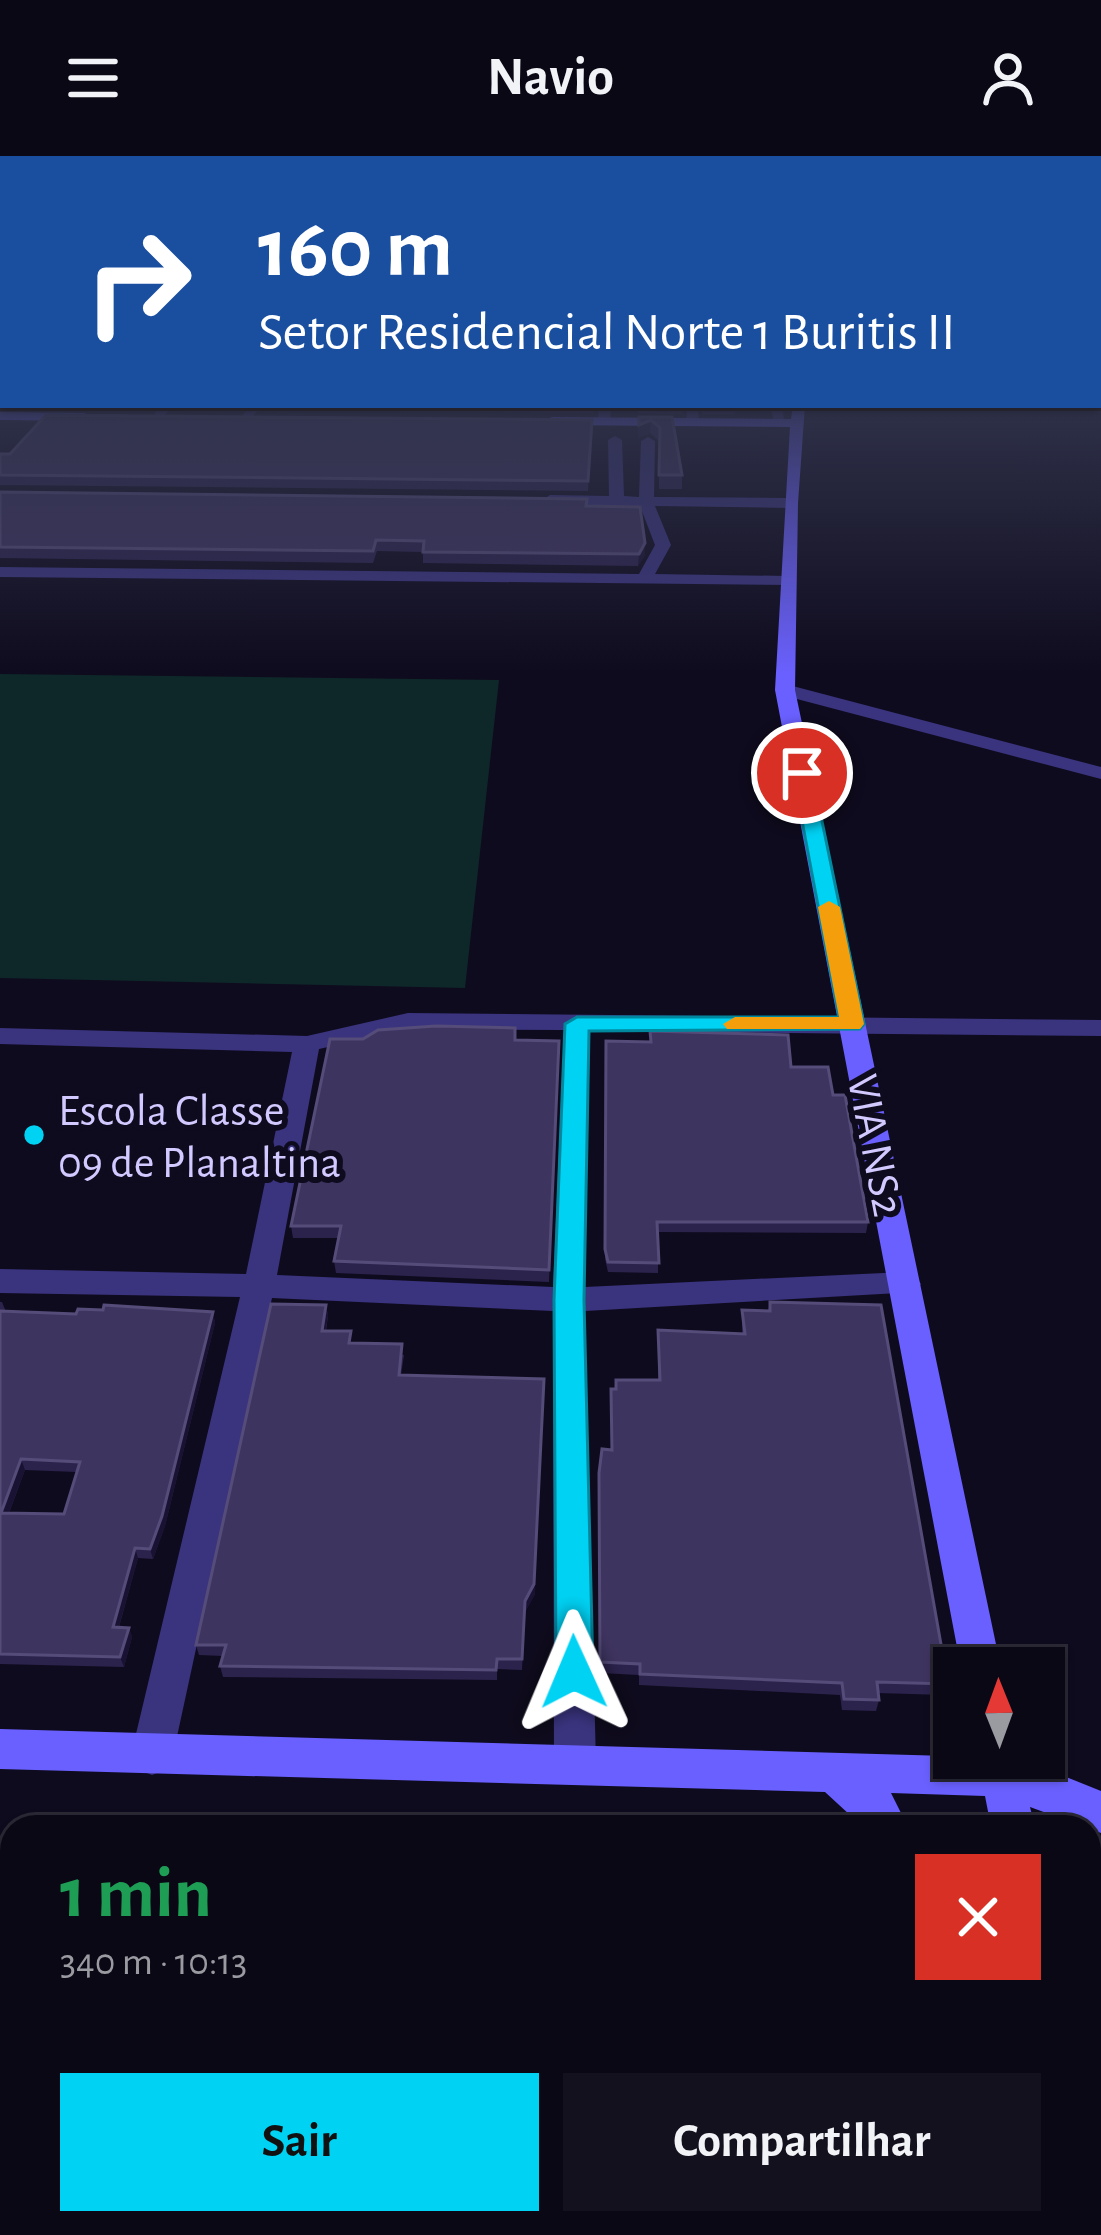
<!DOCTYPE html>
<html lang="pt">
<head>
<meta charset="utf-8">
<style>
  :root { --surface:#0b0816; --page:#14111f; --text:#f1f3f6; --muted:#9a9aa1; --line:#2b2935; --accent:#00d2f4 }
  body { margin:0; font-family:"Alegreya Sans",sans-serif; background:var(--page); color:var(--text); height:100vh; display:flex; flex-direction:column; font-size:45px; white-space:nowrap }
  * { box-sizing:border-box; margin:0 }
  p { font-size:39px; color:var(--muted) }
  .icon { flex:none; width:66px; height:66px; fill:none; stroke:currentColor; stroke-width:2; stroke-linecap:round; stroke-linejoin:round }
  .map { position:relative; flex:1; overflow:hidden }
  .panel { position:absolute; left:0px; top:1659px; width:1101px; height:420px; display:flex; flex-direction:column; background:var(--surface); border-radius:36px 36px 0 0; box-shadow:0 3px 9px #0004,0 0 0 3px var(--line) }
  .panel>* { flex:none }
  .guide { position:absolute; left:0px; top:0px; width:1101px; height:252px; box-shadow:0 3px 9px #0004,0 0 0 3px var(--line); background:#1a4fa0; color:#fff; overflow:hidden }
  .needle { width:78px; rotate:359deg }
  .tools { position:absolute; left:933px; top:1491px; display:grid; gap:24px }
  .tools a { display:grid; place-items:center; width:132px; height:132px; border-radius:0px; background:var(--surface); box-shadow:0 3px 9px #0004,0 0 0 3px var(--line); font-size:60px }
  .pin { position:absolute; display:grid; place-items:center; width:102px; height:102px; color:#fff; margin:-51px; border:6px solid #fff; border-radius:50%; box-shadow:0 3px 12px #0007 }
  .me { position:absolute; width:132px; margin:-66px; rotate:359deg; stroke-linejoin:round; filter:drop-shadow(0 0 9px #0008) }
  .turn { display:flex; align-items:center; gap:42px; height:252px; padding:0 60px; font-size:54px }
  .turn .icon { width:156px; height:156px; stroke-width:2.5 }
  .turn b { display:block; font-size:84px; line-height:102px }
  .round { display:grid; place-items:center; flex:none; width:126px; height:126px; border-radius:0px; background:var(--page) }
  .overview { display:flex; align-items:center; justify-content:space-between; height:204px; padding:0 60px }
  h1 { font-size:72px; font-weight:700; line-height:90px; color:#1e9e55 }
  .primary-button { display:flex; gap:24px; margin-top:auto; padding:24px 60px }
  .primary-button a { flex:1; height:138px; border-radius:0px; background:var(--accent); color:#111; font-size:48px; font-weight:700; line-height:138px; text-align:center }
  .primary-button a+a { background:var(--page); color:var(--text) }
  header { display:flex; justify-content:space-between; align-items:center; height:156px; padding:0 60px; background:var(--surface); font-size:54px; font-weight:700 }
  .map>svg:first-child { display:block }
  .green { fill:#0e2829 }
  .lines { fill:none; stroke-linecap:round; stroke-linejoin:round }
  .street { fill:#3a347f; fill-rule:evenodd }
  .secondary { fill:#6a60ff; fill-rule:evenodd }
  .wall { fill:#2c234d; fill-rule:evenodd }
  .shaded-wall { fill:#191232 }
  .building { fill:#3e3460; stroke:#554c79; stroke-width:3; fill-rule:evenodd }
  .route { fill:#00d2f4; stroke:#00889f; stroke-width:3 }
  .slow { fill:#f59e0b }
  .poi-dot { fill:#00d2f4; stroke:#0f0b1e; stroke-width:4.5 }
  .labels { text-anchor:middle; stroke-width:12; stroke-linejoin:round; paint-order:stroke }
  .poi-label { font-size:45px; fill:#d1c9ff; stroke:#0f0b1e; text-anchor:start }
  .street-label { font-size:45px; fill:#d1c9ff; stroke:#0f0b1e }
</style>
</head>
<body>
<header><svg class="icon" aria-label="menu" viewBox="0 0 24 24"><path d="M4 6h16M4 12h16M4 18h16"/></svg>Navio<svg class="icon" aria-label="person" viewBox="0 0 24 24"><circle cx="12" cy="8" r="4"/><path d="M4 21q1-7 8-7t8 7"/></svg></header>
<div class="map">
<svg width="1101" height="2079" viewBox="0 0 1101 2079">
  <rect width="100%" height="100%" fill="#0f0b1e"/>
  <!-- green -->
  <path class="green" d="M0,518L499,524L465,832L0,822Z"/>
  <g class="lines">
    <!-- street -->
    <g class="street">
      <path d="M159,249H172L162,264H152Z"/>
      <path d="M250,249H262L248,266L241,262Z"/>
      <path d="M599,249H611L610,268L598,265Z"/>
      <path d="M686,249H698L699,269L687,266Z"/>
      <path d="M770,249H782L785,270H775Z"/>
      <path d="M615,280L622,284L624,340L639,341L641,285L648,281L655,285L654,341L790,342L798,347L790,352L655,350L671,389L655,418L788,420L796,425L794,429L0,421V411L639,418L655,389L640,350L550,349L542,344L550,339L609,340L608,284Z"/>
      <path d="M785,528L1101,611V623L778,538V530Z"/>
      <path d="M408,857L1101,864V880L590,875L585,1131L905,1116L916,1120L921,1128L916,1136L585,1155L596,1609L590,1623L575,1629L560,1623L554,1609L553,1155L272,1142L173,1599L167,1613L152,1619L137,1613L131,1599L240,1141L0,1137V1113L246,1118L292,896L0,888V872L307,880ZM408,873L564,874L553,1131L277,1119L319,893Z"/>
      <path d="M1089,2009L1101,2014V2079H1071L1069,2067H1089Z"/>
      <path d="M387,2067H439L437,2079H385Z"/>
    </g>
    <!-- secondary -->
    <g class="secondary">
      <path d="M793,249H805L798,347L795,534L1001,1512H961L775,534L790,271L552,269L545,265L552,261L791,263Z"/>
      <path d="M0,256L84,257L91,261L84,265L0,264Z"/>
      <path d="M0,1573L1019,1602L1101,1635V1677L1030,1651L1035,1671H991L985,1640L891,1637L908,1671H863L825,1636L0,1613Z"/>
      <path d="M0,1755L12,1756V1802L0,1801Z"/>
      <rect x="1089" y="1788" width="12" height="46"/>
    </g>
  </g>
  <!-- wall -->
  <g class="wall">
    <path d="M3,249H594V257L4,252Z"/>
    <path d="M637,249H683L682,258L638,257Z"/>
    <path d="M700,249H736L735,258H703Z"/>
    <path d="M639,261H672L682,319V333H659V285L650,277L638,282Z"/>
    <path d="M592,264L588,335L0,329V298Z"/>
    <path d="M0,336L586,350L645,399L638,410L423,407V396L377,395L373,407L0,402Z"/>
    <path d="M650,875L791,911L833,939L868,1066L866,1077L658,1076V1117L608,1116L605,1103L606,885L650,886Z"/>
    <path d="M515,884L559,885L549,1126L336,1117L334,1105L339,1082H293L291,1070Z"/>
    <path d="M0,1146H2L6,1156L76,1158L213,1156L215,1167L165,1370L153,1403L138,1402L119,1471L129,1472L132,1481L124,1511L0,1508ZM25,1314L77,1316L64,1358L9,1357Z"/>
    <path d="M770,1146L948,1528L944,1539L878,1537L879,1544L876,1555L842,1554L840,1539L639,1529V1519L600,1517L599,1317L611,1294L658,1224V1174L742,1177V1154L768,1155Z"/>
    <path d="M326,1149L328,1160L326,1175L352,1187L404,1199L401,1219L535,1438L525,1456L522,1514L497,1513V1524L223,1521L220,1510L223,1500L199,1499L196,1489Z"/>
  </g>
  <!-- shaded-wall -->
  <g class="shaded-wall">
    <path d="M651,264L650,277L638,282L639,269Z"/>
    <path d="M645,387V399L638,410L639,398Z"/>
    <path d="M326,1149L328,1160L323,1186L322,1175Z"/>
    <path d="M213,1156L215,1167L165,1370L153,1403L150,1393Z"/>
    <path d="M544,1223L535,1438L525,1456L522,1514L525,1445Z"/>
    <path d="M21,1303L25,1314L5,1367L1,1357Z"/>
    <path d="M135,1392L138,1402L116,1481L113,1471Z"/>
    <path d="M129,1472L132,1481L124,1511L120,1501Z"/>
  </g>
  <!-- building -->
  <g class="building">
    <path d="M46,259L592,264L588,325L0,319V298H10Z"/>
    <path d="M639,261H672L682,319H659L660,272L651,264L639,269Z"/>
    <path d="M0,336L587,343L586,350L640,351L645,387L639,398L423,396L424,385L376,384L373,395L0,391Z"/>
    <path d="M436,870L515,872V884L559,885L549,1114L334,1105L341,1070H291L330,883H363L378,874Z"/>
    <path d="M650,875L788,879L791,911H828L833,939H845L868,1066H657L659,1107L608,1106L605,1093L606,885L651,886Z"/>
    <path d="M770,1146L881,1149L948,1528L877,1526L879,1544L844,1543L842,1527L640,1518V1508L600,1506L599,1317L602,1293L612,1294L611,1233H616V1224H660L658,1174L745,1178L742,1154L770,1155Z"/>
    <path d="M271,1148L326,1149L322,1175H351L349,1187L402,1188L399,1219L544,1223L534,1428L525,1445L522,1503H497L496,1514L220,1510L226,1489H196Z"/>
    <path d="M104,1149L213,1156L162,1360L150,1393L135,1392L113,1471L129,1472L120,1501L0,1498V1155L76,1158L78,1153L103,1154ZM21,1303L80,1306L64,1358L1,1357Z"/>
    <path d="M0,1900H12V2067H317L315,2079H0Z"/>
    <path d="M588,2067H916L917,2079H588Z"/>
  </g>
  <!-- sky -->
  <linearGradient id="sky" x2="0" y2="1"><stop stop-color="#080610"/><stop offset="0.44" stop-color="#31344c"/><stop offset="1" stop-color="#31344c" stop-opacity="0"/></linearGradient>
  <rect width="1101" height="518" fill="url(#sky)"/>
  <!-- route -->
  <path class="route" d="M802,611L812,617L864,868L860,873L589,875L584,1144L593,1516L587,1528L574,1533L561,1528L556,1516L554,1144L565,868L577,861H839L793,617Z"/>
  <!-- slow -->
  <path class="slow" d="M829,745L840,751L864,868L860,873H727L723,868L735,861H839L818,751Z"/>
  <!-- markers -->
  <circle class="poi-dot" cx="34" cy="979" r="12"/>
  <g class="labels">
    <!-- poi labels -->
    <g class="poi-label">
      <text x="58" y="969">Escola Classe<tspan x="58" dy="52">09 de Planaltina</tspan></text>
    </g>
    <!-- street labels -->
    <g class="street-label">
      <text transform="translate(877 989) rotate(79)" y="16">VIA NS2</text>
    </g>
  </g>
</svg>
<div class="tools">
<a><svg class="needle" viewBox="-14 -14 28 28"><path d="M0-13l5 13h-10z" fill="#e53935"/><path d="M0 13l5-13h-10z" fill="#9a9aa1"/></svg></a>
</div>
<div class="pin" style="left:802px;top:617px;background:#d93025"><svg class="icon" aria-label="arrive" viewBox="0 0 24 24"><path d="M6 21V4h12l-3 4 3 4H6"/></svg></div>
<svg class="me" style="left:574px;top:1516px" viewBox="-20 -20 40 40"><path d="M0-17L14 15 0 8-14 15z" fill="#00d2f4" stroke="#fff" stroke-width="4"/></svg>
<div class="guide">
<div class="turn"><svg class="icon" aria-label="right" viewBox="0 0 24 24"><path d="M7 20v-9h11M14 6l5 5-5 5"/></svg><div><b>160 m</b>Setor Residencial Norte 1 Buritis II</div></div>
</div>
<section class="panel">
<div class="overview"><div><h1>1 min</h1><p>340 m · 10:13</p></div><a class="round" style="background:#d93025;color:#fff"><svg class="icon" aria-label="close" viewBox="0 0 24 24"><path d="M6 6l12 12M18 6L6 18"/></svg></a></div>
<div class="primary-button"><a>Sair</a><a>Compartilhar</a></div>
</section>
</div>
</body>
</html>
